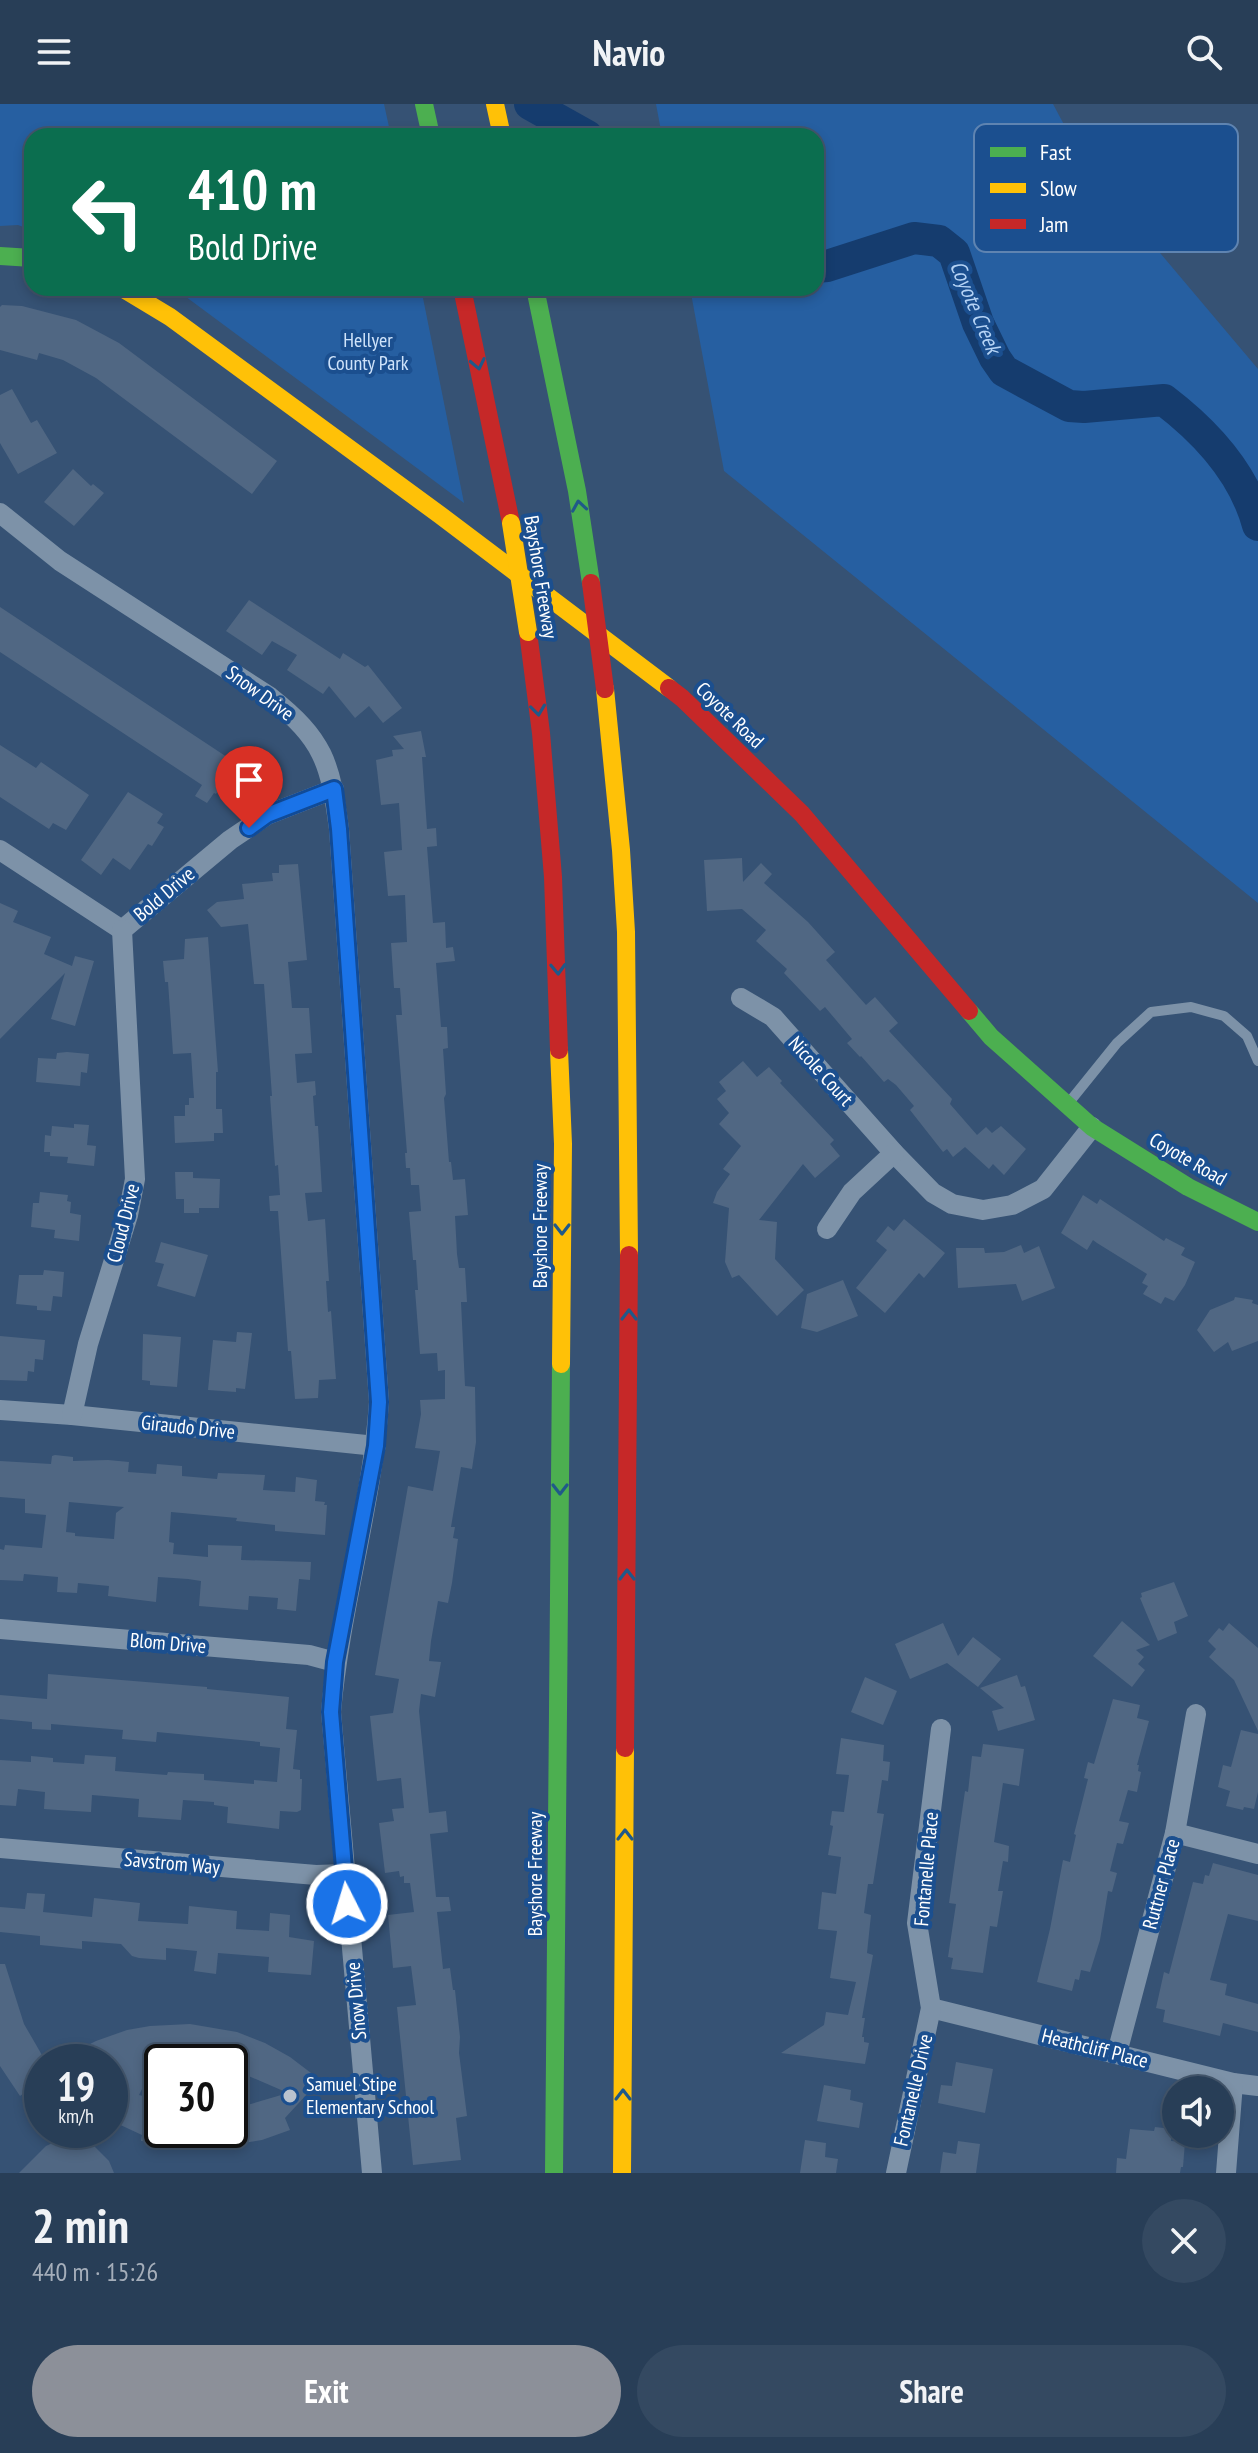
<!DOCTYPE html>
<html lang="en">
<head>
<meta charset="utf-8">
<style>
  :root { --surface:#283e57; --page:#344961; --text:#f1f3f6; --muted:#a5aeba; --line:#44576d; --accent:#8c9099 }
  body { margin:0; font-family:"PT Sans Narrow",sans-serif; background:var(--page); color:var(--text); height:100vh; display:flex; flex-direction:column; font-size:30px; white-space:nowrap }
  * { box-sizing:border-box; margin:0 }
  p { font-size:26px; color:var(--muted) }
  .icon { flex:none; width:44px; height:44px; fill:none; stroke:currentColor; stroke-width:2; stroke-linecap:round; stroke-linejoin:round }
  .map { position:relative; height:2069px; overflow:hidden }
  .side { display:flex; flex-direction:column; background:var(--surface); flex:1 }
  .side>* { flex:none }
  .banner { position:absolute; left:24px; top:24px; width:800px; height:168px; border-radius:24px; box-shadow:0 4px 12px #0003,0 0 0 2px var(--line); background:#0b6e4f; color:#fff; overflow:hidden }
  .fabs { position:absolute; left:1162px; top:1972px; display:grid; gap:16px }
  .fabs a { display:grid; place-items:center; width:72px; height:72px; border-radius:50%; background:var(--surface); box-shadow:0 4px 12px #0003,0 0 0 2px var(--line); font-size:40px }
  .speed { position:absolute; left:24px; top:1940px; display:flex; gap:16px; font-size:40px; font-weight:700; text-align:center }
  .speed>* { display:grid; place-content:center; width:104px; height:104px; border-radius:50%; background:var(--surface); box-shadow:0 4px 12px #0003,0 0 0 2px var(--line); line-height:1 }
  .speed small { font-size:20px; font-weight:400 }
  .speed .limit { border:4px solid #111; border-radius:12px; background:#fff; color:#111 }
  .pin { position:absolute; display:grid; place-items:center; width:68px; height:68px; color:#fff; margin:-82px -34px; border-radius:50% 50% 50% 0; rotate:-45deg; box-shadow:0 0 8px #0007 }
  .pin .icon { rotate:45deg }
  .me { position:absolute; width:88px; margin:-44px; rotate:355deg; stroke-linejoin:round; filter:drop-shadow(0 0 6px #0008) }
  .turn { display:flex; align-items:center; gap:28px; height:168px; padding:0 32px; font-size:36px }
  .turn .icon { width:104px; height:104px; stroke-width:2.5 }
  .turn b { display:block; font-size:56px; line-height:68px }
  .round { display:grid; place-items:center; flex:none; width:84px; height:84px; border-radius:42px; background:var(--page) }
  .overview { display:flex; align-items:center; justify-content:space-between; height:136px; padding:0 32px }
  h1 { font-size:48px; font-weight:800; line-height:60px }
  .button { display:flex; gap:16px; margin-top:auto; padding:16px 32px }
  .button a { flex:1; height:92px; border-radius:48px; background:var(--accent); color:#fff; font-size:32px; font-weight:800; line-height:92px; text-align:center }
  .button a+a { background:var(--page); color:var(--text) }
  header { display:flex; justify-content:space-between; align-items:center; height:104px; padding:0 32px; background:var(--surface); font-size:36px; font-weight:800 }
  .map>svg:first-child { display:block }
  .green { fill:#265fa1 }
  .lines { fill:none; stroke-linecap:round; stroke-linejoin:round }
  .river { stroke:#153c6e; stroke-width:32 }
  .building { fill:#506783; fill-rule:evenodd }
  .lane { stroke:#7d92a8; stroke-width:10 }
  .street { stroke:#7d92a8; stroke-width:20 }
  .fast { stroke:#4caf50; stroke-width:18 }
  .slow { stroke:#ffc107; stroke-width:18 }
  .jam { stroke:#c62828; stroke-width:18 }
  .slow-bridge { stroke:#ffc107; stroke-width:18 }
  .jam-bridge { stroke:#c62828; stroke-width:18 }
  .oneway { stroke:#205989 }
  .route-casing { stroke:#114b97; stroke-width:20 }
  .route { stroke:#1a73e8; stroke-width:14 }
  .poi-dot { fill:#b9c2ce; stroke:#1b4f8f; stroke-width:3 }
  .labels { text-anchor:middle; stroke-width:8; stroke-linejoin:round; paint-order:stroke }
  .park-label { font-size:20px; fill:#cfe3fa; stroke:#1b4f8f }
  .street-label { font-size:20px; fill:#fff; stroke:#1b4f8f }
  .poi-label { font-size:20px; fill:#fff; stroke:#1b4f8f; text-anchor:start }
  .water-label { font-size:22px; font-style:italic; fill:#b5d3f5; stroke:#1b4f8f }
  .key { fill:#1b4f8f; stroke:#5f84b1; stroke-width:2 }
  .key-label { font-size:22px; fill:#fff }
</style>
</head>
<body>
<header><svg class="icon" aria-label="menu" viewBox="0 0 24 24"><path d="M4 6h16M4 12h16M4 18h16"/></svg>Navio<svg class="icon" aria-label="search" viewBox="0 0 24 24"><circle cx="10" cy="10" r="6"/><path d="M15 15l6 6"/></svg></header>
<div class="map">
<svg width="1258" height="2069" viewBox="0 0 1258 2069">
  <rect width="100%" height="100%" fill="#365274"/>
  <!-- green -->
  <g class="green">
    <path d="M0,0H384L391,32H32V126L18,121L0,122Z"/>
    <path d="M656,0H1053L1085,60L1258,265V799L724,367L690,184H816V32H662Z"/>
    <path d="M174,184H421L464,399Z"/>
  </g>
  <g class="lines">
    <!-- river -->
    <g class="river">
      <path d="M530,0L587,32"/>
      <path d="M816,163L827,162L914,134L939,137L954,149L978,219L995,254L1004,267L1069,302L1084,303L1164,296C1206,328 1244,369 1258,421"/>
    </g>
  </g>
  <!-- building -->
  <g class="building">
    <path d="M2,201L22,202L76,216L119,239L277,357L252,390L96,274L63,256L39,249L37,256L0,246V203Z"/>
    <path d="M12,285L31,319L37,316L57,349L18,370L0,339V291Z"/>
    <path d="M73,365L91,382L93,380L104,389L74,422L44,398Z"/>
    <path d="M249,496L340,555L343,549L365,563L368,561L402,604L383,619L369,602L355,614L329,582L323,590L287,566L297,551L272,537L262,551L226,527Z"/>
    <path d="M0,503L236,659L216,690L214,689L207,699L195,692L202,681L0,548Z"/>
    <path d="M421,627L426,653H422L427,725L436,724L437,742L427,743L433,819L445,818L446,844L453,843L455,857L436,859L441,923H447L448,944L443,945L446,990L444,994L449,1058H451L453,1076L465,1075L468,1111L455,1112L457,1150L459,1164H465L467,1198H461L465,1282L475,1283L476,1338L472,1365L461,1363L451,1423H455L453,1434L458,1435L452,1479L448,1499L438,1497L431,1537L429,1557L441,1558L435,1593L421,1590L419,1607L429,1709L446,1707L448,1728L430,1730L436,1793H449L451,1807L437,1808L443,1865L450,1864L453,1886H455L460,1933L459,1949L467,2012L456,2014L461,2056L413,2061L397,1903L416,1901L411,1862L393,1864L388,1811L414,1808L410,1779H404V1772L400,1773L399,1767L385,1769L379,1719L394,1717L392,1705L404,1704L401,1674L377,1677L370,1612L393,1609L399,1575L375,1571L408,1382L433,1387L440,1347L415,1344L421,1310L420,1296L445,1295V1266L438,1267L437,1249L420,1250L415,1186H418L416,1156H413L409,1108L421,1107L419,1081H411L410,1064H406L405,1049H407L396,911H402L400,884H394L391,839L407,838L405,791L388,792L384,748L402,746L399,699L381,701L376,656L393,652L392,646L404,645L393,632Z"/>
    <path d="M0,641L36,664L41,658L89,691L66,726L53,719L49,725L0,693Z"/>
    <path d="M128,688L163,710L157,719L164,723L152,742L148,740L130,766L113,754L101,771L81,756Z"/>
    <path d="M742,754L743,778L761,759L772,770L764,779L808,818L835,848L826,856L866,901L875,893L898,919L889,927L952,995L950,1000L977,1031L986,1023L992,1029L1001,1022L1026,1045L1004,1071L993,1060L989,1065L965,1043L953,1053L947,1045L943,1048L910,1006L914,1002L896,981L888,975L884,978L861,952L860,953L847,939L852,935L825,903L820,907L784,869L787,865L756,837L766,826L742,805L707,807L704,756Z"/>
    <path d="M298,760L307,856L288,858L292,904H309L312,949L295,950L297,979L315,977L316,991L313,992L315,1022H318L322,1088L305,1089L308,1117L325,1115L329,1177H326L328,1208L331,1207L336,1275L319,1276L318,1294L295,1295L291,1247H288L278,1107H270L269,1092L280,1091L278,1061L275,1062L270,992H272L264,880H254L248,820L221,823L207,806L217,798L244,795L242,780L273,777L272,769H279V761Z"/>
    <path d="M0,799L18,807L13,818L51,833L44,850L72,862L75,852L94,857L75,922L51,915L65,869L0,935Z"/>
    <path d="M208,833L218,968H216V1005H222L223,1029H214V1037L175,1039L174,1012H185V1001H189V994H194L191,949L173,950L168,878H165L163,857L184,855L185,835Z"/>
    <path d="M67,948L89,950L87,969L81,968L80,982L36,978L38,954L56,955L57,949Z"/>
    <path d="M743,957L757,973L769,963L782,977L780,979L834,1036L830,1040L840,1052L815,1074L803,1060L759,1116L777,1118L775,1155L804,1186L777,1212L739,1171L732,1174L725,1158L729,1104L713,1099L717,1088L730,1070L723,1065L741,1042L719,1020L729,1009L717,995L726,987L719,978Z"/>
    <path d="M74,1020L89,1021L87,1041L96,1042L94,1062L67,1059L68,1053L50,1052V1048H44L45,1031L51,1032L52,1022L74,1024Z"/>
    <path d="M175,1068H193V1074L220,1075L219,1104H199V1109H184V1095H176Z"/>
    <path d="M40,1088L68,1091L67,1097L71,1098L70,1109L81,1111L79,1137L54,1134L55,1126L31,1123L33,1099H39Z"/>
    <path d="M1083,1091L1097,1100L1100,1095L1164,1137L1166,1134L1185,1144L1181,1151L1195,1158L1185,1181L1174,1197L1165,1193L1161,1200L1143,1190L1148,1182L1142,1179L1147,1170L1097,1139L1093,1136L1087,1146L1061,1129Z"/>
    <path d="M904,1115L945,1149L924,1174L919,1169L885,1209L856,1184L887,1146L876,1137L888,1122L894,1127Z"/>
    <path d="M161,1138L208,1151L195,1193L157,1182L164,1160L155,1158Z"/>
    <path d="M1021,1141L1024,1149L1039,1142L1055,1184L1022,1197L1016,1180L958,1184L956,1144H984L985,1149L1004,1148Z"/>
    <path d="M44,1166L64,1168L62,1193L53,1192L51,1207L37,1206V1202L16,1200L19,1171H43Z"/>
    <path d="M843,1176L858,1212L817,1228L801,1224L807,1190Z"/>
    <path d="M1235,1193L1253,1196L1252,1199L1258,1201V1237L1232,1247L1228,1238L1214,1248L1197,1226L1210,1206L1234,1196Z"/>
    <path d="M237,1228L252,1229L245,1285L236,1284V1288L208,1286L213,1236L236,1238Z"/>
    <path d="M143,1230L181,1233L177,1283L150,1281V1277L142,1276Z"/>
    <path d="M0,1232L45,1236L43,1256L35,1255L34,1268L28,1267L27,1277L0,1276Z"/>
    <path d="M55,1351L73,1353V1357L108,1356L129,1358L128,1368L156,1370L157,1360L182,1362V1372L217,1375L218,1369L265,1371L263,1386L295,1388L296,1373L317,1376L315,1397L325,1398L324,1401H327L325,1431L275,1427V1421L236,1417L237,1414L171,1408L169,1438L174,1439L173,1450L208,1453V1441L242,1442L241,1456L311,1458L310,1476L299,1475L296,1507L277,1505L278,1494L249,1492L248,1506L199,1502L201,1477L188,1475L158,1473L156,1498L108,1492L109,1482L78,1479L77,1489L57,1488L58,1473L24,1470L23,1477L0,1476V1445L4,1446L5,1441L42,1444L46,1411L25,1409V1395L0,1393V1357L51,1360L52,1352ZM69,1398L124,1403L116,1409L114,1435L75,1432V1429L66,1428Z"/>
    <path d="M1174,1478L1188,1512L1174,1518L1177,1529L1158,1537L1140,1494L1142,1493L1141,1489Z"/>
    <path d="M1122,1517L1150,1541L1136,1546L1144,1553L1138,1560L1145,1566L1132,1583L1093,1552Z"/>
    <path d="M943,1519L958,1552L973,1533L1001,1555L978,1583L947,1559L910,1575L895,1540Z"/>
    <path d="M1229,1519L1258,1544V1627L1234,1576L1209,1553L1216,1545L1208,1537L1219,1524L1223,1527Z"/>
    <path d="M48,1570L207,1583V1585L289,1593L286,1625L297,1626L293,1665L300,1666V1675H302L301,1706L297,1708L280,1707L279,1725L227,1719L228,1703L214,1701V1698L183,1696L181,1716L138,1713L139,1695L92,1691L91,1708L58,1706L44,1705L45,1688L18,1685L16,1702L0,1701V1656L31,1658V1652L53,1654V1658L84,1660L85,1651L116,1653L115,1667L167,1671L168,1668L204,1670V1676L254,1680V1676L277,1678L280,1644L260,1642V1638L157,1628L156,1638L122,1635L123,1626L51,1620V1626L32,1625V1618L0,1615V1591L47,1595Z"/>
    <path d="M1017,1571L1021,1583L1025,1582L1035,1616L998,1627L992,1607L1004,1604L980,1584Z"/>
    <path d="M865,1573L897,1587L883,1621L851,1608Z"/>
    <path d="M1113,1595L1140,1601L1137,1614L1149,1617L1137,1661H1139L1138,1667L1141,1668L1137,1688L1128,1686L1119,1717L1129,1719L1123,1740L1117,1739L1110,1767L1117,1769L1112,1788L1108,1787L1100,1836L1090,1868L1081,1866L1079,1876L1075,1875L1072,1887L1037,1878L1050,1825L1063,1756L1070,1758L1076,1731L1074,1730L1088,1675L1084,1674L1088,1658L1094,1660Z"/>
    <path d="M1241,1626L1258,1630V1688L1254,1705L1244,1703L1243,1706L1226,1702L1230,1687L1218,1683L1223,1661L1231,1663Z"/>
    <path d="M841,1634L884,1641L883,1657L890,1658L888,1677L882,1676L877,1709L884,1710L873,1780H868L864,1809L871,1811L867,1849L873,1851L862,1914H865L862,1933H864V1938L869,1939L865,1960L781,1949L824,1921L826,1908L848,1911L856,1878L830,1874L837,1827L818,1825L822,1788L836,1790L841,1753L828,1751L833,1722L830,1721L832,1707L844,1708L849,1671L836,1670Z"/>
    <path d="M983,1640L1024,1645L1019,1682L1003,1679L994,1738L1009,1742L1008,1758L1003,1757L998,1787H1003L997,1823L990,1822L983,1869L951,1865L953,1854L948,1853L956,1800L949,1799L965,1687L968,1688L972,1652L981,1653Z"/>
    <path d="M1213,1759L1258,1771V1817L1228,1810L1210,1876L1227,1880L1225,1891L1258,1900V1928L1223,1919L1220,1932L1163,1918L1165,1906L1156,1904L1164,1868L1169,1870L1193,1778L1203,1780L1205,1771L1209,1772Z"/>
    <path d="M27,1789L45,1790L43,1808L92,1813L94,1794L140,1799L138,1817L188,1820L189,1802L237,1807L236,1825L269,1827L270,1809L290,1811L289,1833L314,1837L311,1871L268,1868L269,1853L218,1849L216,1870L194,1867L197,1847L166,1844V1856L139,1854L132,1852L121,1840L82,1837V1845L40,1841V1832L0,1828V1803L25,1805Z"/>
    <path d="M0,1860H5L24,1920L46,1958H42V1976L20,1992L0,1962Z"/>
    <path d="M190,1920L237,1928L265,1939L290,1953L315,1972L319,1977L285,2014L290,2026L262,2036L225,2042H197L141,2037L142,2031L114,2018L110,2012V1958H54L96,1937L127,1926L150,1922ZM183,1957L230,1958V1964L288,1989L251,2000L230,2004V2026H162V1997L139,1991L147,1975L143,1961Z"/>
    <path d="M956,1958L993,1965L985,2009L938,1999L941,1981L952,1982Z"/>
    <path d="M824,1981L851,1986L850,1996L863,1999L859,2024L817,2017Z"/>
    <path d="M1155,2023L1172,2025L1171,2037L1185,2038L1183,2063H1181L1180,2069H1116L1117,2054L1126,2055L1130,2025L1154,2027Z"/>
    <path d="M59,2036H81L94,2042L109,2057L114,2069H19L46,2042Z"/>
    <path d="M805,2036L826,2039L825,2053L838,2055L836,2069H800Z"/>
    <path d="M958,2037L980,2040L976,2069H940L943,2048L956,2050Z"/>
  </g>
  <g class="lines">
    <!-- lane -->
    <path class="lane" d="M1067,1001L1117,939L1151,908L1191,903L1224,912L1247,932L1258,957"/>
    <!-- street -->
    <g class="street">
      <path d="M0,409L60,457L270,593C324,636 330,658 339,725L379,1298C372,1402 340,1504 331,1608L372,2069"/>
      <path d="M0,746L122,826L230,736L267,711L334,685"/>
      <path d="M741,894L773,913L894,1049L933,1089L952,1100L983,1106L1012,1101L1043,1085L1092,1023"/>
      <path d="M827,1125L852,1088L894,1049"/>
      <path d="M0,1306L72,1311L376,1342"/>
      <path d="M72,1311L88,1240L128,1111L135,1075L122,826"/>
      <path d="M0,1525L309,1551L335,1558"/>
      <path d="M1175,1729L1258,1750"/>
      <path d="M0,1744L316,1771L345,1770"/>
      <path d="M931,1904L1233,1979L1258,1982"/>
      <path d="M1117,1949L1175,1729L1196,1610"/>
      <path d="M896,2069L931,1904L917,1819L941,1625"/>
      <path d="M1226,2069L1233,1979"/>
    </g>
    <!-- fast -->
    <g class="fast">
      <path d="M424,0L431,32"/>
      <path d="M0,152L32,154"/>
      <path d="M535,184L577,387L591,479"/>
      <path d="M969,907L991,933L1092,1023L1188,1083L1258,1118"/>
      <path d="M554,2069L561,1260"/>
    </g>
    <!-- slow -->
    <g class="slow">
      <path d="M495,0L502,32"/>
      <path d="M122,184L170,213L440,411L669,584"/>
      <path d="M605,585L621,746L626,828L629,1151"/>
      <path d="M559,946L563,1040L561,1260"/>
      <path d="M622,2069L625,1644"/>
    </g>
    <!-- jam -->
    <g class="jam">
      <path d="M462,184L511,419"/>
      <path d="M528,528L541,629L553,773L559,946"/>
      <path d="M669,584L682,594L802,710L969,907"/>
      <path d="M625,1644L629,1151"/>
    </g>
    <!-- slow-bridge -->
    <path class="slow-bridge" d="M511,419L528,528"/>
    <!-- jam-bridge -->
    <path class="jam-bridge" d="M591,479L605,585"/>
  </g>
  <!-- one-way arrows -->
  <defs><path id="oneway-chevron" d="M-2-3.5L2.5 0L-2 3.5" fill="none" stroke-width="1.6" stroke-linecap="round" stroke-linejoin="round" transform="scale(2)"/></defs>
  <g class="oneway">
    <use href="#oneway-chevron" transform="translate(478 260) rotate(78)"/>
    <use href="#oneway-chevron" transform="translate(579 402) rotate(-99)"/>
    <use href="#oneway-chevron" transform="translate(538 606) rotate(83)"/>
    <use href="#oneway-chevron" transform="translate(558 865) rotate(88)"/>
    <use href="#oneway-chevron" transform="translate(562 1125) rotate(90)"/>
    <use href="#oneway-chevron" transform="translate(629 1211) rotate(-90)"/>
    <use href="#oneway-chevron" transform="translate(560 1385) rotate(90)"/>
    <use href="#oneway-chevron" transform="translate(627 1471) rotate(-90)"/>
    <use href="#oneway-chevron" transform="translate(625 1731) rotate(-90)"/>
    <use href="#oneway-chevron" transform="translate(623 1991) rotate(-90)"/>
  </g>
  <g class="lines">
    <!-- route casing -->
    <g class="route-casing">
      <path id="route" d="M249,724L267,711L334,685L339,725L379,1298L376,1342L335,1558L331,1608L347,1800"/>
    </g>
    <!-- route -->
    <use href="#route" class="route"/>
  </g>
  <!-- markers -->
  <circle class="poi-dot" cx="290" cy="1992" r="8"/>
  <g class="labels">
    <!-- park labels -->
    <g class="park-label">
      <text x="368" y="243">Hellyer<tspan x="368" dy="23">County Park</tspan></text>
    </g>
    <!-- street labels -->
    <g class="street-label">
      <text transform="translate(541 473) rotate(81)" y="7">Bayshore Freeway</text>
      <text transform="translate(260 589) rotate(36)" y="7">Snow Drive</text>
      <text transform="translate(730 611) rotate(44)" y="7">Coyote Road</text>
      <text transform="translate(164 790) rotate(-40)" y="7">Bold Drive</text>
      <text transform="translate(821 967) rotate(48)" y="7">Nicole Court</text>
      <text transform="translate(1188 1055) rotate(30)" y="7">Coyote Road</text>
      <text transform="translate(123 1119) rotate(-76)" y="7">Cloud Drive</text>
      <text transform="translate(540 1122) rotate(-90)" y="7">Bayshore Freeway</text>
      <text transform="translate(188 1323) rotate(6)" y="7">Giraudo Drive</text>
      <text transform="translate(168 1539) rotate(5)" y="7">Blom Drive</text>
      <text transform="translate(172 1759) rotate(5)" y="7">Savstrom Way</text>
      <text transform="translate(926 1765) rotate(-85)" y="7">Fontanelle Place</text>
      <text transform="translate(535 1770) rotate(-90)" y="7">Bayshore Freeway</text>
      <text transform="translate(1161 1780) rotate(-75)" y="7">Ruttner Place</text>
      <text transform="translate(356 1897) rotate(-95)" y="7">Snow Drive</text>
      <text transform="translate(1095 1944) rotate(14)" y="7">Heathcliff Place</text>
      <text transform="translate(913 1986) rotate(-77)" y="7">Fontanelle Drive</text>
    </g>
    <!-- poi labels -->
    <g class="poi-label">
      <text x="306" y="1987">Samuel Stipe<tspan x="306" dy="23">Elementary School</tspan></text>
    </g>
    <!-- water labels -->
    <g class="water-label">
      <text transform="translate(976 203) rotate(67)" y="8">Coyote Creek</text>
    </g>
  </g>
  <!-- legend -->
  <rect x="974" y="20" width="264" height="128" rx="12" class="key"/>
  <rect x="990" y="43" width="36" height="10" fill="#4caf50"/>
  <rect x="990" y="79" width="36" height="10" fill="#ffc107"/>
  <rect x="990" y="115" width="36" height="10" fill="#c62828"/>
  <g class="key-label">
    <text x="1040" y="56">Fast</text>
    <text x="1040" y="92">Slow</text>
    <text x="1040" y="128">Jam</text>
  </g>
</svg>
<div class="fabs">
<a><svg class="icon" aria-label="sound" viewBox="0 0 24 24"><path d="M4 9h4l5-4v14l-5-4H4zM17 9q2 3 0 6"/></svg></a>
</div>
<div class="speed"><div>19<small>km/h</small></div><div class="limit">30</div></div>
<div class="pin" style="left:249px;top:724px;background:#d93025"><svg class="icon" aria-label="arrive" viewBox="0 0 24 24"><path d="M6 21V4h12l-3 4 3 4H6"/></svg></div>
<svg class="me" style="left:347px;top:1800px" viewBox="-20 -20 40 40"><circle r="17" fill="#1a73e8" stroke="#fff" stroke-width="3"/><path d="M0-11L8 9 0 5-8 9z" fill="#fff"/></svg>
<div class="banner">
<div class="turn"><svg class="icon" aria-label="left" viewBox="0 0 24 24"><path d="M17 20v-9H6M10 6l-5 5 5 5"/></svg><div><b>410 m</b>Bold Drive</div></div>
</div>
</div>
<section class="side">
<div class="overview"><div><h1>2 min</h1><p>440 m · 15:26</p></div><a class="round"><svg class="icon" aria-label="close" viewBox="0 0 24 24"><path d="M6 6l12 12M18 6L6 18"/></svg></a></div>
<div class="button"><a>Exit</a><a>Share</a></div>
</section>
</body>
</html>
